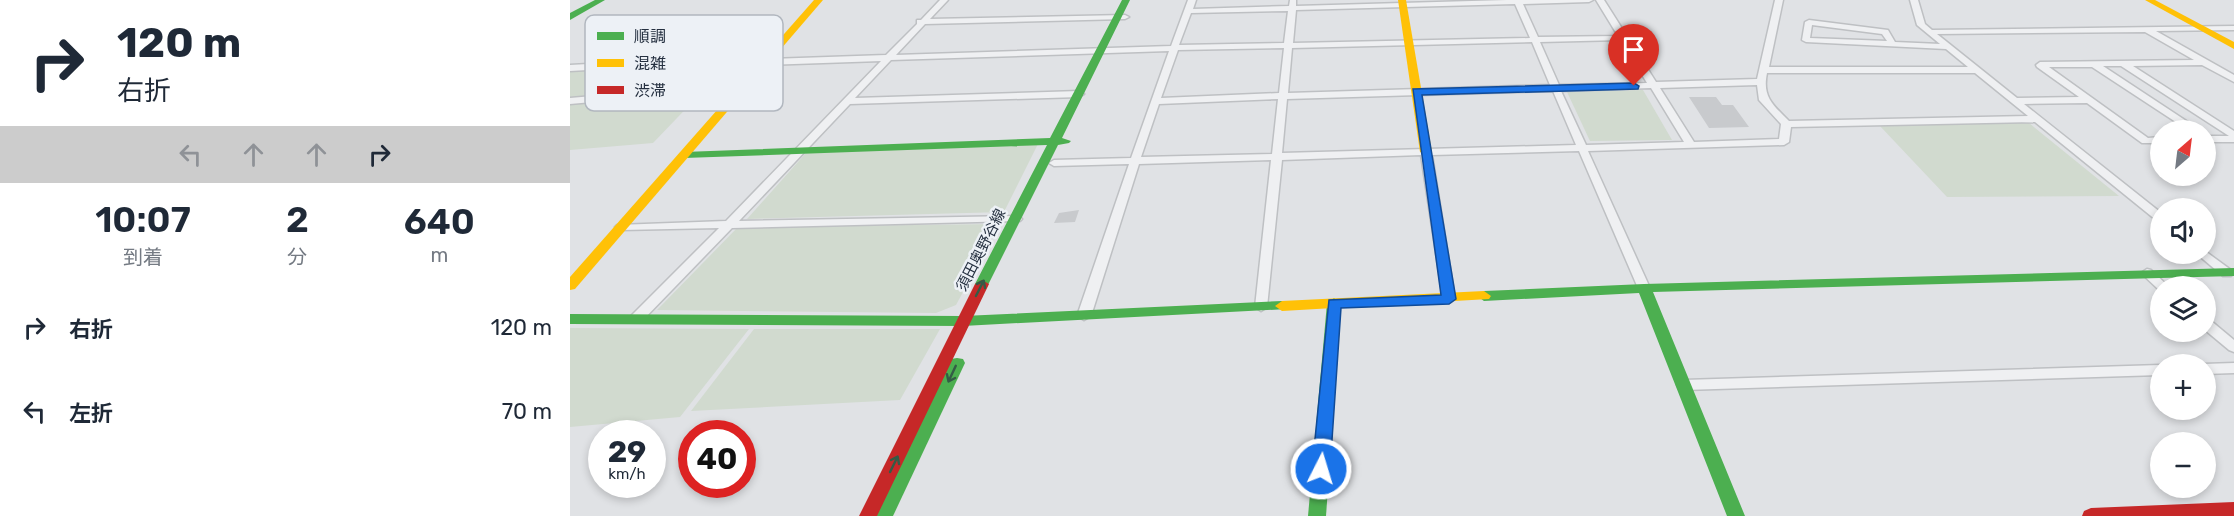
<!DOCTYPE html>
<html lang="ja">
<head>
<meta charset="utf-8">
<style>
  :root { --surface:#fff; --page:#f2f2f3; --text:#1f2937; --muted:#747a83 }
  body { margin:0; font-family:Rubik,"Noto Sans JP",sans-serif; background:var(--page); color:var(--text); height:100vh; display:flex; flex-direction:column; font-size:22px; white-space:nowrap }
  * { box-sizing:border-box; margin:0 }
  p { font-size:20px; color:var(--muted) }
  .icon { flex:none; width:33px; height:33px; fill:none; stroke:currentColor; stroke-width:2; stroke-linecap:round; stroke-linejoin:round }
  .map { position:relative; flex:1; overflow:hidden }
  .details { display:flex; flex-direction:column; background:var(--surface); width:570px }
  .details>* { flex:none }
  .hud { background:#fff; color:var(--text); overflow:hidden }
  .needle { width:39px; rotate:28deg }
  .controls { position:absolute; left:1580px; top:120px; display:grid; gap:12px }
  .controls a { display:grid; place-items:center; width:66px; height:66px; border-radius:50%; background:var(--surface); box-shadow:0 3px 9px #0003; font-size:30px }
  .speed { position:absolute; left:18px; top:420px; display:flex; gap:12px; font-size:30px; font-weight:700; text-align:center }
  .speed>* { display:grid; place-content:center; width:78px; height:78px; border-radius:50%; background:var(--surface); box-shadow:0 3px 9px #0003; line-height:1 }
  .speed small { font-size:15px; font-weight:400 }
  .speed .limit { border:9px solid #d22; background:#fff; color:#111 }
  .pin { position:absolute; display:grid; place-items:center; width:51px; height:51px; color:#fff; margin:-62px -26px; border-radius:50% 50% 50% 0; rotate:-45deg; box-shadow:0 0 6px #0007 }
  .pin .icon { rotate:45deg }
  .me { position:absolute; width:66px; margin:-33px; rotate:5deg; stroke-linejoin:round; filter:drop-shadow(0 0 4px #0008) }
  .turn { display:flex; align-items:center; gap:21px; height:126px; padding:0 18px; font-size:27px }
  .turn .icon { width:78px; height:78px; stroke-width:2.5 }
  .turn b { display:block; font-size:42px; line-height:51px }
  .lanes { display:flex; align-items:center; height:57px; padding:0 18px; background:#0003; justify-content:center; gap:30px; direction:ltr }
  .lanes .off { opacity:.35 }
  .eta { display:flex; justify-content:space-evenly; align-items:center; height:102px; text-align:center }
  .eta b { font-size:36px; font-weight:600; line-height:42px }
  ul { padding:0; list-style:none }
  li { display:flex; align-items:center; gap:18px; height:84px; padding:0 18px }
  li div { flex:1 }
  li b { display:block; font-size:22px }
  li em { font-style:normal }
  main { display:flex; flex:1; min-height:0 }
  .map>svg:first-child { display:block }
  .green { fill:#d1dacf }
  .building { fill:#c8cacd }
  .lines { fill:none; stroke-linecap:round; stroke-linejoin:round }
  .street-casing { stroke:#bec0c3; stroke-width:3 }
  .street { fill:#eff0f2; fill-rule:evenodd }
  .fast { fill:#4caf50; fill-rule:evenodd }
  .slow { fill:#ffc107; fill-rule:evenodd }
  .jam { fill:#c62828; fill-rule:evenodd }
  .oneway { stroke:#335c46 }
  .route { fill:#1a73e8; stroke:#114b97; stroke-width:1.5 }
  .labels { text-anchor:middle; stroke-width:5; stroke-linejoin:round; paint-order:stroke }
  .street-label { font-size:15px; fill:#253040; stroke:#edf1f6 }
  .key { fill:#edf1f6; stroke:#b1b7bf; stroke-width:1.5 }
  .key-label { font-size:16px; fill:#253040 }
</style>
</head>
<body>
<main>
<section class="details">
<div class="hud">
<div class="turn"><svg class="icon" aria-label="right" viewBox="0 0 24 24"><path d="M7 20v-9h11M14 6l5 5-5 5"/></svg><div><b>120 m</b>右折</div></div>
<div class="lanes"><svg class="icon off" aria-label="left" viewBox="0 0 24 24"><path d="M17 20v-9H6M10 6l-5 5 5 5"/></svg><svg class="icon off" aria-label="ahead" viewBox="0 0 24 24"><path d="M12 20V5M6 11l6-6 6 6"/></svg><svg class="icon off" aria-label="ahead" viewBox="0 0 24 24"><path d="M12 20V5M6 11l6-6 6 6"/></svg><svg class="icon" aria-label="right" viewBox="0 0 24 24"><path d="M7 20v-9h11M14 6l5 5-5 5"/></svg></div>
</div>
<div class="eta">
<div><b>10:07</b><p>到着</p></div>
<div><b>2</b><p>分</p></div>
<div><b>640</b><p>m</p></div>
</div>
<ul>
<li><svg class="icon" aria-label="right" viewBox="0 0 24 24"><path d="M7 20v-9h11M14 6l5 5-5 5"/></svg><div><b>右折</b></div><em>120 m</em></li>
<li><svg class="icon" aria-label="left" viewBox="0 0 24 24"><path d="M17 20v-9H6M10 6l-5 5 5 5"/></svg><div><b>左折</b></div><em>70 m</em></li>
</ul>
</section>
<div class="map">
<svg width="1664" height="516" viewBox="0 0 1664 516">
  <rect width="100%" height="100%" fill="#e0e2e5"/>
  <!-- green -->
  <g class="green">
    <path d="M164,61L140,87L0,97V71Z"/>
    <path d="M1073,90L1102,140L1020,141L997,92Z"/>
    <path d="M131,93L83,143L0,150V104Z"/>
    <path d="M1459,123L1549,196L1377,197L1309,125Z"/>
    <path d="M468,144L434,212L177,219L236,153Z"/>
    <path d="M430,224L386,305L366,313L87,310L168,227Z"/>
    <path d="M0,328L179,329L110,417L0,427Z"/>
    <path d="M184,329H370L330,400L121,411Z"/>
  </g>
  <!-- building -->
  <g class="building">
    <path d="M1119,97H1146L1152,105H1163L1179,127L1139,128Z"/>
    <path d="M509,210L505,222L484,223L489,213Z"/>
  </g>
  <g class="lines">
    <!-- street casing -->
    <g class="street-casing">
      <g id="street">
        <path d="M370,0H378L360,19L555,15L559,17L555,19L355,24L326,55L601,46L618,0H626L623,9L719,6L720,0H726V6L937,0H1023L1019,2L953,4L968,37L1048,36L1026,0H1034L1086,82L1187,79L1205,0H1213L1199,67H1398L1376,49L1236,42L1232,40L1235,22L1239,20L1318,30L1325,42L1370,44L1347,25L1340,0H1348L1355,24L1362,30L1664,26V30L1586,31L1664,75V82L1632,65L1563,66L1664,131V142H1635V136H1659L1551,66H1533L1627,128L1629,130H1618L1522,67H1479L1578,138L1590,137V143H1572L1517,103L1454,104L1590,212V221L1586,220L1465,122L1221,127L1219,142L1214,145L1018,151L1080,288L1074,292L1068,288L1009,151L862,155L885,299L879,303L873,299L851,155L712,160L697,307L691,311L685,307L701,160L569,164L521,316L514,320L507,316L559,164L484,166L479,163L484,160L561,158L599,51L321,60L285,98L509,91L514,94L509,97L280,104L169,221L446,216L450,217L452,219L450,221L162,228L71,322H61L59,319L61,316L149,228L51,230L47,229L45,227L47,225L156,221L311,61L195,65L191,62L193,60L0,71V65L199,54L203,57L200,59L316,55L347,24V20H351ZM945,4L960,38L723,43L726,10ZM718,11L714,43L609,45L621,13ZM1242,25L1312,34L1317,41L1240,38ZM1575,32L1624,60L1470,62L1466,65L1467,67L1509,97L1447,98L1367,34ZM1051,40L1077,83L989,85L970,42ZM962,42L980,85L718,93L722,48ZM714,48L709,93L591,98L608,50ZM1197,73H1405L1458,116L1219,121C1203,105 1192,97 1197,73ZM1187,85L1189,100L1211,124L1209,139L1124,142L1090,88ZM1081,88L1114,142L1016,145L991,91ZM983,91L1006,145L712,153L717,99ZM708,99L702,154L571,157L589,104Z"/>
        <path d="M174,83L177,84V88L0,104V98Z"/>
        <path d="M1635,251L1661,270L1663,273L1661,276H1653L1627,254H1635Z"/>
        <path d="M1577,269L1581,270L1598,286H1590V289H1588L1571,273Z"/>
        <path d="M1635,319L1640,320L1664,340V352L1659,350L1635,330Z"/>
        <path d="M1664,363V373L1635,374L1634,364Z"/>
        <path d="M1590,365V375L1114,390L1109,389L1107,385L1109,381L1114,380Z"/>
      </g>
    </g>
    <!-- street -->
    <use href="#street" class="street"/>
    <!-- fast -->
    <g class="fast">
      <path d="M25,0H35L0,20V13Z"/>
      <path d="M552,0H560L492,138L501,141L499,143L488,145L417,287L412,288L405,284L477,145L114,158L108,155L114,152L480,138Z"/>
      <path d="M1664,268V276L1083,292L1175,516H1157L1069,293L914,301L907,296L914,291L1074,284Z"/>
      <path d="M764,298L771,303L756,516H738L757,303Z"/>
      <path d="M712,301L717,303L719,306L717,309L393,326L0,324V314L393,316Z"/>
      <path d="M387,358L393,359L395,363L323,516H305L379,363L381,359Z"/>
    </g>
    <!-- slow -->
    <g class="slow">
      <path d="M244,0H253L5,289L0,290V277Z"/>
      <path d="M828,0H836L862,152L856,155L850,152Z"/>
      <path d="M1575,0H1585L1664,42V49Z"/>
      <path d="M914,291L921,296L919,299L712,311L705,306L712,301Z"/>
    </g>
    <!-- jam -->
    <g class="jam">
      <path d="M412,280L419,284L307,516H289L405,284Z"/>
      <path d="M1664,502V516H1512L1514,511L1521,508Z"/>
    </g>
  </g>
  <!-- one-way arrows -->
  <defs><path id="oneway-shaft" d="M-6 0H5M1.5-3L5.5 0L1.5 3" fill="none" stroke-width="1.6" stroke-linecap="round" stroke-linejoin="round" transform="scale(1.5)"/></defs>
  <g class="oneway">
    <use href="#oneway-shaft" transform="translate(410 288) rotate(-63)"/>
    <use href="#oneway-shaft" transform="translate(382 374) rotate(115)"/>
    <use href="#oneway-shaft" transform="translate(324 464) rotate(-64)"/>
  </g>
  <!-- route -->
  <path class="route" d="M1064,83L1069,86L1068,89L852,95L886,299L879,304L771,308L760,469L757,474L751,476L744,474L742,469L759,300L871,295L843,89Z"/>
  <g class="labels">
    <!-- street labels -->
    <g class="street-label">
      <text transform="translate(411 250) rotate(-63)" y="5">須田奥野谷線</text>
    </g>
  </g>
  <!-- legend -->
  <rect x="15" y="15" width="198" height="96" rx="9" class="key"/>
  <rect x="27" y="32" width="27" height="8" fill="#4caf50"/>
  <rect x="27" y="59" width="27" height="8" fill="#ffc107"/>
  <rect x="27" y="86" width="27" height="8" fill="#c62828"/>
  <g class="key-label">
    <text x="64" y="42">順調</text>
    <text x="64" y="69">混雑</text>
    <text x="64" y="96">渋滞</text>
  </g>
</svg>
<div class="controls">
<a><svg class="needle" viewBox="-14 -14 28 28"><path d="M0-13l5 13h-10z" fill="#e53935"/><path d="M0 13l5-13h-10z" fill="#747a83"/></svg></a>
<a><svg class="icon" aria-label="sound" viewBox="0 0 24 24"><path d="M4 9h4l5-4v14l-5-4H4zM17 9q2 3 0 6"/></svg></a>
<a><svg class="icon" aria-label="layers" viewBox="0 0 24 24"><path d="M12 4l9 5-9 5-9-5zM3 14l9 5 9-5"/></svg></a>
<a>+</a>
<a>−</a>
</div>
<div class="speed"><div>29<small>km/h</small></div><div class="limit">40</div></div>
<div class="pin" style="left:1064px;top:86px;background:#d93025"><svg class="icon" aria-label="arrive" viewBox="0 0 24 24"><path d="M6 21V4h12l-3 4 3 4H6"/></svg></div>
<svg class="me" style="left:751px;top:469px" viewBox="-20 -20 40 40"><circle r="17" fill="#1a73e8" stroke="#fff" stroke-width="3"/><path d="M0-11L8 9 0 5-8 9z" fill="#fff"/></svg>
</div>
</main>
</body>
</html>
